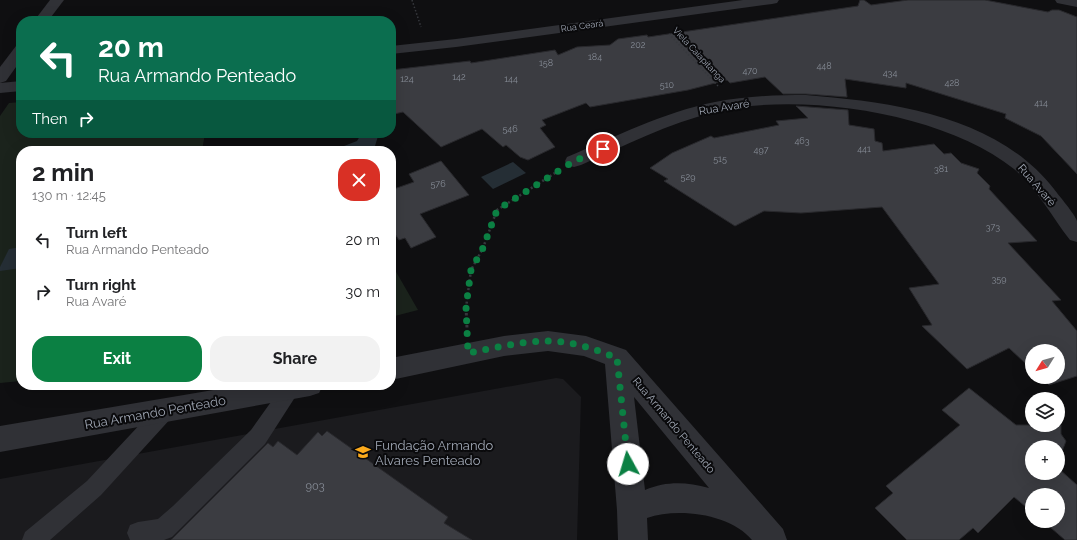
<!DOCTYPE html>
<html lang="en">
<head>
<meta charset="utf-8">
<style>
  :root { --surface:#fff; --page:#f2f2f2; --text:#202124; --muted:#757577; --accent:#0b8043 }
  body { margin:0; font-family:Raleway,sans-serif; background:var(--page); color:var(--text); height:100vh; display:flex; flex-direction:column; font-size:15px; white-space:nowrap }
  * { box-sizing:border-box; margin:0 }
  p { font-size:13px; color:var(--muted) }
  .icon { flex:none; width:22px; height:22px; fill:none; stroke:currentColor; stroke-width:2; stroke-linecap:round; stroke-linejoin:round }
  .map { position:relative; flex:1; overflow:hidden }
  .side { position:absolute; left:16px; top:146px; width:380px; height:244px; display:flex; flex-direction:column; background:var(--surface); border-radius:16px; box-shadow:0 4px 16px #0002 }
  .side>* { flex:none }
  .top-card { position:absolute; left:16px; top:16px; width:380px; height:122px; border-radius:16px; box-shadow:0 4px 16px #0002; background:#0b6e4f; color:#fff; overflow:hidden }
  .needle { width:26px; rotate:233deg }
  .tools { position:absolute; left:1025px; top:344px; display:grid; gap:8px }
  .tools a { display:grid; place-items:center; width:40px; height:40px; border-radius:50%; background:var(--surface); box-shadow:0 4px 16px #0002; font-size:20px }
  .pin { position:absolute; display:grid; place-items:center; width:34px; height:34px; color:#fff; margin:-17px; border:2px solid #fff; border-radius:50%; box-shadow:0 1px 4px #0007 }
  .me { position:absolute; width:44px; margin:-22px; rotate:354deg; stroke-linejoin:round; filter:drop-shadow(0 0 3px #0008) }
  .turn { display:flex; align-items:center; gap:14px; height:84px; padding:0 16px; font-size:18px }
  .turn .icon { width:52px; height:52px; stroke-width:2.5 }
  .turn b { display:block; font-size:28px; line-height:34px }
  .then { display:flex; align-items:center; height:38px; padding:0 16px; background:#0003; gap:8px; font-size:15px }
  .round { display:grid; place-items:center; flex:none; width:42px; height:42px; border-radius:16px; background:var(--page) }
  .headline { display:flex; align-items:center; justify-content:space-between; height:68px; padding:0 16px }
  h1 { font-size:24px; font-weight:700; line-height:30px }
  .button { display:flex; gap:8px; margin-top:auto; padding:8px 16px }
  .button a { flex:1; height:46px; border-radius:16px; background:var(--accent); color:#fff; font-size:16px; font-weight:700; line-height:46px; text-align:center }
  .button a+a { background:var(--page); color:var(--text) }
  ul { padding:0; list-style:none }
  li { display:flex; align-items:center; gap:12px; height:52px; padding:0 16px }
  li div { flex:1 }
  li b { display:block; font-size:15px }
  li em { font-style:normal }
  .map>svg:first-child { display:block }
  .built { fill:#1b1b1e }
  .green { fill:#1b231c }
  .water { fill:#252e35 }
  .building { fill:#3b3c41; stroke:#29292d }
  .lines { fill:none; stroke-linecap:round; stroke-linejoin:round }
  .path-far2 { stroke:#36383d; stroke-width:1.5; stroke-dasharray:1.5 2; stroke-linecap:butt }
  .path-far1 { stroke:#36383d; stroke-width:2.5; stroke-dasharray:2 2.5; stroke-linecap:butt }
  .path { stroke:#36383d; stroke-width:3; stroke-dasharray:2.5 3.5; stroke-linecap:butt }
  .service { fill:#303136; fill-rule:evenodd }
  .minor { fill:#303136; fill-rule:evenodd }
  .route { stroke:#0b8043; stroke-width:7; stroke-dasharray:0 12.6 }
  .labels { text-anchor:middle; stroke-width:4; stroke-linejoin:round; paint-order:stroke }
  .far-street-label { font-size:9px; fill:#9fa6b3; stroke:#0a0a0c }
  .number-label { font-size:9px; fill:#868c96 }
  .street-label { font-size:11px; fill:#9fa6b3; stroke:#0a0a0c }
  .near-number-label { font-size:11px; fill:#868c96 }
  .near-street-label { font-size:13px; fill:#9fa6b3; stroke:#0a0a0c }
  .near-poi-label { font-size:13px; fill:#9fa6b3; stroke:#0a0a0c; text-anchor:start }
</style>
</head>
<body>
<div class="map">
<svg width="1077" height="540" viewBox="0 0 1077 540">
  <rect width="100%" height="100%" fill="#0f0f11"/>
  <!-- built -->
  <path class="built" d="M556,378L563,379L581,397L577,540H0V479Z"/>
  <!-- green -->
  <g class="green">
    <path d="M21,102V133H205L202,151H21V381L0,383V116L9,103Z"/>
    <path d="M391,263L418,310L391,317Z"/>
  </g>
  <!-- water -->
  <g class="water">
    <path d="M360,136H378L375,146L359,151H347L344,146L357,141Z"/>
    <path d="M513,162L526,173L493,189L481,177Z"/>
    <path d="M21,247V268L0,271V267L9,249Z"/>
  </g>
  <!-- building -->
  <g class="building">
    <path d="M860,0H864L871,5L908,0H985L1048,12L1052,10H1059L1077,17V174L1041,136L1005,118L1006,114L906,83V88L845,79L847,97L806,94H783L765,77L730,83L727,80L688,90L590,107L586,103L542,120L546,125L540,128L555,147L528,160L520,157L506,145L503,147L482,129L441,147L403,112L394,114L391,70L470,61L471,63L555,50L558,55L577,47L610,45L618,39L647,35L648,37L858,6Z"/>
    <path d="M796,106L848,110L849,125L874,129L875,141L882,143L883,151L934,144L944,154L951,153L961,163L979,169L977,173L990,186L989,189L1037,241L1008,243L1061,300L1052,301L1077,331V376L1049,385L1041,377H1058V351H1032V368L1028,364H1026L1009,348L967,369L922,326L932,325L909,288L939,284L882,207L801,213L764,211L735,226L664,181L668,179L650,168L672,153L711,136L714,138L779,125L776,121L808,118Z"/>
    <path d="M441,161L469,195L420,214L436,237L411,248L405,238L399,240L391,228V190L414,182L409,174Z"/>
    <path d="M969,388L1016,425H1061V434L1066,441L1058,462V447H1032V473H1058V468L1077,485V540H1065L1043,521H1058V495H1032V512L1014,497L978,533L973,528L959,540H907L875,508L893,493L886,486L960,425L942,410Z"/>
    <path d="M327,431L448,517L444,523L472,540H171L268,443L273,447L278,441L297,455L318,432L322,436Z"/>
  </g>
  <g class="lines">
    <!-- path-far2 -->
    <g class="path-far2">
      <path d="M412,0L421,27"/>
      <path d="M669,34L718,86"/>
    </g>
    <!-- path-far1 -->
    <path class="path-far1" d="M466,308L471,270L483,248L497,210L555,173"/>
    <!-- path -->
    <path class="path" d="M466,307L467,328"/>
    <!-- service -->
    <g class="service">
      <path d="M283,385H300L301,388L265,444L172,537L164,540H130L127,533L130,525L138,522L158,519L173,506L251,430Z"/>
      <path d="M166,401L173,404L176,410L173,416L101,495L50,540H22L25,532L87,481L159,404Z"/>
    </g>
    <!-- minor -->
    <g class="minor">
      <path d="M50,0H64L48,21H34Z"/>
      <path d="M743,0H779L777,3L772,4L456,47L391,54V46L456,39Z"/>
      <path d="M1055,0H1077V7L1057,3Z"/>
      <path d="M21,45V60L6,81L0,83V67L16,46Z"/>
      <path d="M21,81V91L0,93V83Z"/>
      <path d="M806,95C893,102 997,116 1054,189C1059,196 1075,214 1077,221C1077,227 1077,236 1077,242L1070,240C1052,217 1037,188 1014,169C945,113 800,91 715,112C669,123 624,146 581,165L574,167L567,165L565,161L567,157C615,137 664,112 715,102C745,96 776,95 806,95Z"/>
      <path d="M548,331L586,336L626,350L783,529L787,540H752C731,514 678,507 647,518L648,540H618L617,510L605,364L584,356L548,351L504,356L391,380V358L504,336ZM634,397L709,488C686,482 667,481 645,490Z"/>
      <path d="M243,385H323L319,393L310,396L0,452V426Z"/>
    </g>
  </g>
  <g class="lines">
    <!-- route -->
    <path class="route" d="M603,149L574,161L497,210L483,248L471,270L466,307L468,353C494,348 522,341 548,341C572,341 595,349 617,358L628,464"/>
  </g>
  <!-- icons -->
  <defs>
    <g id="university-bare" transform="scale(1.2)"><path d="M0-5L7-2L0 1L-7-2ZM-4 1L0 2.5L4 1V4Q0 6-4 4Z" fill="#fcaa1c" stroke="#0a0a0c" stroke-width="2.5" paint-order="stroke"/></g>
  </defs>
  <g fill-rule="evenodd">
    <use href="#university-bare" x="363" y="452"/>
  </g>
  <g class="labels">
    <!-- far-street labels -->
    <g class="far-street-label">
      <text transform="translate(582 26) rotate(-8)" y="3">Rua Ceará</text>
      <text transform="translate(699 55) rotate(47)" y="3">Viela Caiapitanga</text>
    </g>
    <!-- number labels -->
    <g class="number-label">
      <text x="638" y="48">202</text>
      <text x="595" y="60">184</text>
      <text x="546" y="66">158</text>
      <text x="824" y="69">448</text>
      <text x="750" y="74">470</text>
      <text x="890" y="76">434</text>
      <text x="459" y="80">142</text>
      <text x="407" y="82">124</text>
      <text x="511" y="82">144</text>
      <text x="952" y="86">428</text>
      <text x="667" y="88">510</text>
      <text x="1041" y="106">414</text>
      <text x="510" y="132">546</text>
      <text x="802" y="144">463</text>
      <text x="864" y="152">441</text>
      <text x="761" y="153">497</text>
      <text x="720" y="162">515</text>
      <text x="941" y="172">381</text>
      <text x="688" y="180">529</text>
      <text x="438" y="187">576</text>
      <text x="993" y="230">373</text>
      <text x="999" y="282">359</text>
    </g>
    <!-- street labels -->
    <g class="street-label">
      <text transform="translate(724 107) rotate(-9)" y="4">Rua Avaré</text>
      <text transform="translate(1037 185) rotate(49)" y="4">Rua Avaré</text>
      <text transform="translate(674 425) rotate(50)" y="4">Rua Armando Penteado</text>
    </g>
    <!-- near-number labels -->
    <g class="near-number-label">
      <text x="315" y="490">903</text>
    </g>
    <!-- near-street labels -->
    <g class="near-street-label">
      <text transform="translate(155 412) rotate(-10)" y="5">Rua Armando Penteado</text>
    </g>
    <!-- near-poi labels -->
    <g class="near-poi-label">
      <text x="375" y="450">Fundação Armando<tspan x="375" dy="15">Alvares Penteado</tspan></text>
    </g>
  </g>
</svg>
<div class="tools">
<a><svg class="needle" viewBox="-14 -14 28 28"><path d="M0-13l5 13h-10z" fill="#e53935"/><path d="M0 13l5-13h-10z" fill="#757577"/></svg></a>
<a><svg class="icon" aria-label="layers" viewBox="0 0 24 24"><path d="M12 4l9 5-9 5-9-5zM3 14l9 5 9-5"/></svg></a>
<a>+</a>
<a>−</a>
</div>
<div class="pin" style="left:603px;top:149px;background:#d93025"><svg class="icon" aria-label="arrive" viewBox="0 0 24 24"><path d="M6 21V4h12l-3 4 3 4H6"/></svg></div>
<svg class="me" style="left:628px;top:464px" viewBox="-20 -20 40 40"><circle r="19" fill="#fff"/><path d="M0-13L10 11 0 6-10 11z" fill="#0b8043"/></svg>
<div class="top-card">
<div class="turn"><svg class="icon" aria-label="left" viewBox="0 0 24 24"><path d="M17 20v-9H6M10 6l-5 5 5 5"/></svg><div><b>20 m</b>Rua Armando Penteado</div></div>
<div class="then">Then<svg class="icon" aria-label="right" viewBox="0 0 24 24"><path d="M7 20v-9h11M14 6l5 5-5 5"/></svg></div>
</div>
<section class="side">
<div class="headline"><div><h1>2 min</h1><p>130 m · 12:45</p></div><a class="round" style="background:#d93025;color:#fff"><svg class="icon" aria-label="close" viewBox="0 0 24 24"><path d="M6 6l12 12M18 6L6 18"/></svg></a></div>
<ul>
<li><svg class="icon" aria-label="left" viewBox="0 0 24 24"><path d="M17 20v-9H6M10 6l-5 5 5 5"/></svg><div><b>Turn left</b><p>Rua Armando Penteado</p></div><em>20 m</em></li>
<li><svg class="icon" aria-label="right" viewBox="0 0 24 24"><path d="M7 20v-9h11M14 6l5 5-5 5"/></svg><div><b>Turn right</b><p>Rua Avaré</p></div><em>30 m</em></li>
</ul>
<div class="button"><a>Exit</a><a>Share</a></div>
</section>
</div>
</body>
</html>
